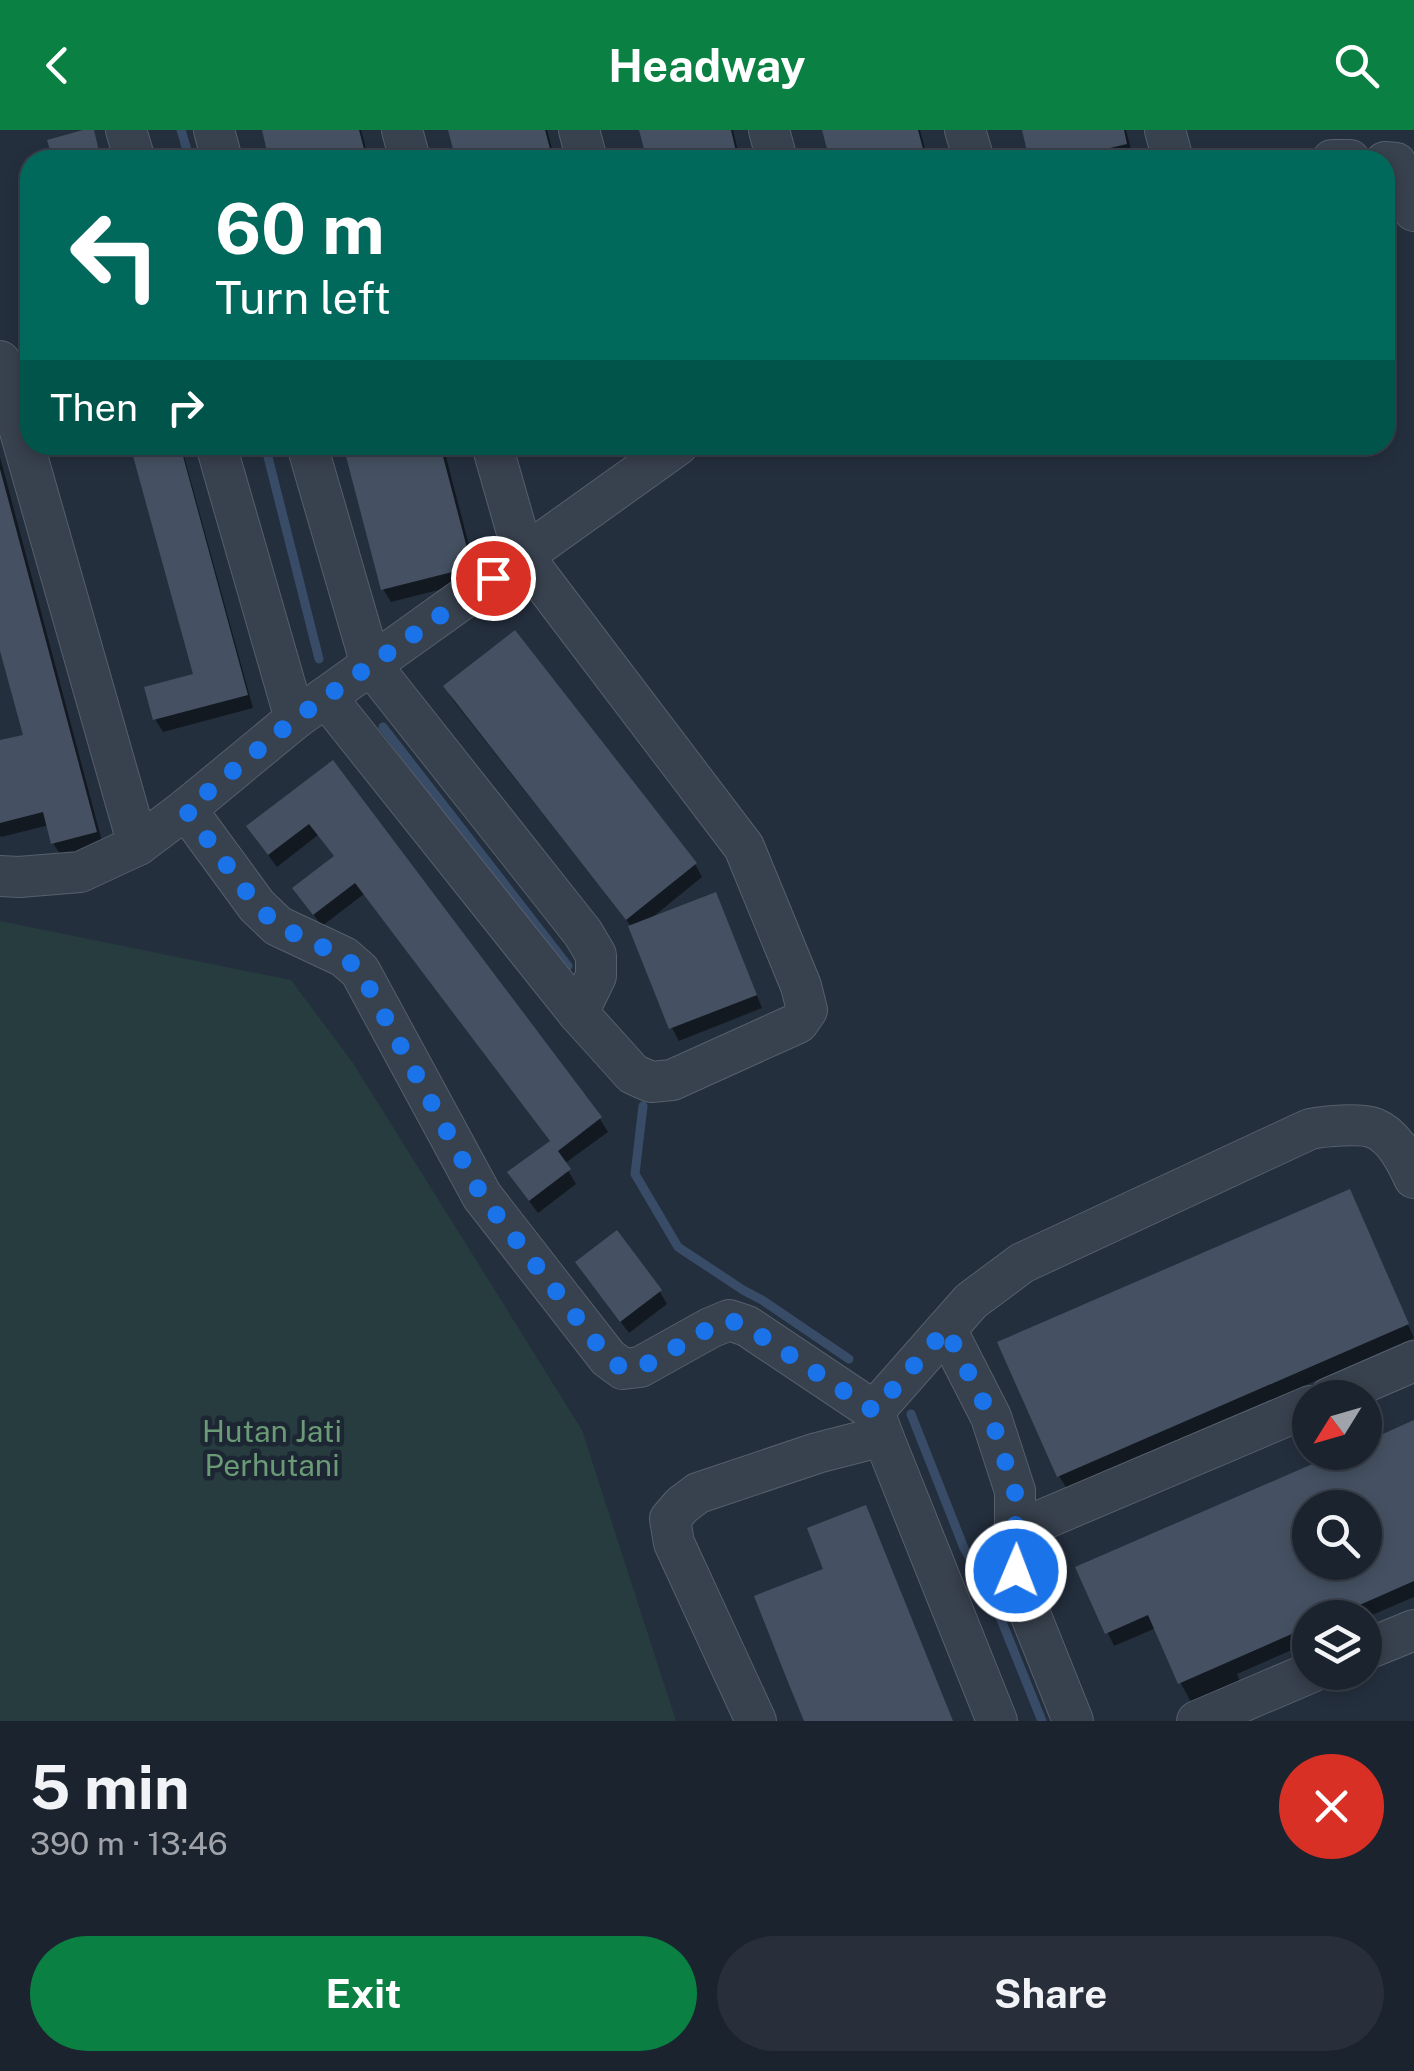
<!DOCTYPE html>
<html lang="en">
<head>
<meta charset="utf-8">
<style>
  :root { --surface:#1b232e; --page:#282f3a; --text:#f1f3f6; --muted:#a0a4aa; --line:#39404a; --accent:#0b8043 }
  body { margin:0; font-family:"Public Sans",sans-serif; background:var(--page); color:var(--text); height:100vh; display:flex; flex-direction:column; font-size:38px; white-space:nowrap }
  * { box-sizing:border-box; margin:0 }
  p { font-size:32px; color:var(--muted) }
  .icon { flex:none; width:55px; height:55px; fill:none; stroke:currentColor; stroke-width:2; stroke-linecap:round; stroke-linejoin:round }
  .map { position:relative; height:1591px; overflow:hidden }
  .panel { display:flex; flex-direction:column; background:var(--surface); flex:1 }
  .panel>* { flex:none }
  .hud { position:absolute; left:20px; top:20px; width:1375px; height:305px; border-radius:30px; box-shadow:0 5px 15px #0003,0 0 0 2px var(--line); background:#00695c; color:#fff; overflow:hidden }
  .needle { width:65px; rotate:233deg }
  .tools { position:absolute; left:1292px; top:1250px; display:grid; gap:20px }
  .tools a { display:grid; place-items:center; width:90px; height:90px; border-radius:50%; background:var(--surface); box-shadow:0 5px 15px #0003,0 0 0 2px var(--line); font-size:50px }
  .pin { position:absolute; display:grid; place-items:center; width:85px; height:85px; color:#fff; margin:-42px; border:5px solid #fff; border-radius:50%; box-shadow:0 2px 10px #0007 }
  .me { position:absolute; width:110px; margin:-55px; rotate:1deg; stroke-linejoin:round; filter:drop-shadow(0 0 8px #0008) }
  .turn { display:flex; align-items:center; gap:35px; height:210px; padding:0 30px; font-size:45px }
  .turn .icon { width:130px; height:130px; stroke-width:2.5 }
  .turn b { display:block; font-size:70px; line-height:85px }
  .then { display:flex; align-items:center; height:95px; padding:0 30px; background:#0003; gap:20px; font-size:38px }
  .round { display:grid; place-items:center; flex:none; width:105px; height:105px; border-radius:52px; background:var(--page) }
  .head { display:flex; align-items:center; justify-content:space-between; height:170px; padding:0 30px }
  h1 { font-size:60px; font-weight:700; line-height:75px }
  .action { display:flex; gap:20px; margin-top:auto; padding:20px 30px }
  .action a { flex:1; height:115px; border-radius:60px; background:var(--accent); color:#fff; font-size:40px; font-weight:700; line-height:115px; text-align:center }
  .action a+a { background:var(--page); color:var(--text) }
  header { display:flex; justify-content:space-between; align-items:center; height:130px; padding:0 30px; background:var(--accent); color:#fff; font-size:45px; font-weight:700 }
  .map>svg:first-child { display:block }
  .green { fill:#263c3f }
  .shadow { fill:#0007; fill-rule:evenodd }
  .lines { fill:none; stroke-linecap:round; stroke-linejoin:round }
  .stream { stroke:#394c67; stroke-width:9 }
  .building { fill:#455162; fill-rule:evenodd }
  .minor-casing { stroke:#565f6c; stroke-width:42 }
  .minor { stroke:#38414e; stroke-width:40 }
  .route { stroke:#1a73e8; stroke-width:18; stroke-dasharray:0 32.4 }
  .labels { text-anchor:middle; stroke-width:9; stroke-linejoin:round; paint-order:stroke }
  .park-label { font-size:30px; fill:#6b9a76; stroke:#1d2633 }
</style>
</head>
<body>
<header><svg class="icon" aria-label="back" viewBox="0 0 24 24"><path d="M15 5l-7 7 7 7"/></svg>Headway<svg class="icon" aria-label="search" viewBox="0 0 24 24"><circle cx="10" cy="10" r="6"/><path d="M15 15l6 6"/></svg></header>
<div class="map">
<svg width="1414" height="1591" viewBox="0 0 1414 1591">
  <rect width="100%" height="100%" fill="#242f3e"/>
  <!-- green -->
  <path class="green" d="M0,791L291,850L353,933L582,1300L676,1591H0Z"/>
  <!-- shadow -->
  <g class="shadow">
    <path d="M264,0H361L369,30H272Z"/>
    <path d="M451,0H547L555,30H459Z"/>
    <path d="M641,0H733L740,30H649Z"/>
    <path d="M825,0H920L928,30H832Z"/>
    <path d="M1024,0H1126L1133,27L1119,30H1032Z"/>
    <path d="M133,315H181L253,578L163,602L155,589L196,545Z"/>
    <path d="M346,315H443L478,450L391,472L383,459Z"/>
    <path d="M0,327L103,715L61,726L53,713L49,695L1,707L0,705V613L26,606L0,510Z"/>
    <path d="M446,557L695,734L702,747L649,790L722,778L762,878L679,911L672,898L631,796L453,570Z"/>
    <path d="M332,634L600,989L608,1002L564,1034L576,1054L538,1083L518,1056L551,1012L364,764L322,796L303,771L336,728L318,705L277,737L257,710Z"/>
    <path d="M1356,1075L1414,1208L1067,1359L1059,1346Z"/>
    <path d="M585,1145L660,1162L667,1174L629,1203Z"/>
    <path d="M1414,1293V1467L1365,1488H1310V1512L1237,1544L1240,1551L1191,1572L1180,1552L1156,1498L1114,1516L1078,1439L1365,1322V1314ZM1310,1378H1365V1432H1310Z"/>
  </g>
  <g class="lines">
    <!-- stream -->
    <g class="stream">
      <path d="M181,0L190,30"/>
      <path d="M265,315L319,529"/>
      <path d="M383,597L568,836"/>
      <path d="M643,976L635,1044L678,1117L743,1160L762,1170L849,1229"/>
      <path d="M911,1284L964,1418L992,1467L1042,1591"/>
    </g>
  </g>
  <!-- building -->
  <g class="building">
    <path d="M83,0H94L101,30H53L47,10Z"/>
    <path d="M262,0H359L367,30H269Z"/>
    <path d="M448,0H545L553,30H456Z"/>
    <path d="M639,0H731L738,30H647Z"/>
    <path d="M822,0H918L926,30H830Z"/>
    <path d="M1022,0H1124L1127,14L1059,30H1029Z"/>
    <path d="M130,315H180L248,565L153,590L144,557L193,544Z"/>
    <path d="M343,315H440L472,437L381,460Z"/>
    <path d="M0,339L97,702L51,714L43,682L0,693V610L23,605L0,521Z"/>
    <path d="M515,500L697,733L626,790L443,556Z"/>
    <path d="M333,630L602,987L558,1021L571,1039L529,1071L507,1042L550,1011L355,753L313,785L292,758L334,726L309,694L268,725L246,696Z"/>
    <path d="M716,762L757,865L669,899L628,796Z"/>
    <path d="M1350,1059L1409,1194L1057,1347L997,1212Z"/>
    <path d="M617,1100L662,1160L620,1192L575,1132Z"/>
    <path d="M1414,1290V1451L1330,1488H1310V1496L1178,1554L1148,1485L1105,1504L1075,1437L1340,1322H1365V1312ZM1310,1378H1365V1432H1310Z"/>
    <path d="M866,1375L882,1415L953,1591H804L788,1552L754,1466L823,1439L807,1398Z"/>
  </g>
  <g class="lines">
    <!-- minor casing -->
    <g class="minor-casing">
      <g id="minor">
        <path d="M126,0L135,30"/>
        <path d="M214,0L222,30"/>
        <path d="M402,0L410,30"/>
        <path d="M579,0L587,30"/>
        <path d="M769,0L777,30"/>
        <path d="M965,0L974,30"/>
        <path d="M1165,0L1173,30"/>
        <path d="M1332,30H1350"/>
        <path d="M1385,32L1396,33L1414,81"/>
        <path d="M0,231L138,715"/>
        <path d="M216,315L295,589"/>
        <path d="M307,315L371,535L583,803L596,825V846L578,883"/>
        <path d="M326,567L578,883L633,944L651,952L672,950L798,893L807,880L801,856L744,717L524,427L492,315"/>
        <path d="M186,679L257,776L278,796L344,827L360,841L482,1066L608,1228L623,1239L640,1237L710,1198L729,1190L747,1196L874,1281"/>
        <path d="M0,746L19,747L80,742L138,715L186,679L295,589L678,315"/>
        <path d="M946,1199L991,1287L1015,1361V1441L1025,1471L1073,1591"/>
        <path d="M1329,1268L1414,1231"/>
        <path d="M883,1306L997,1591"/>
        <path d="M1016,1401L1310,1276"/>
        <path d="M1365,1520L1414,1500"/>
        <path d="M756,1591L674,1413L670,1389L682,1375L698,1363L817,1323L883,1306L874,1281L971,1171L1022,1133L1310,999C1325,996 1360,993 1374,998C1394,1006 1406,1030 1414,1048"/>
        <path d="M1197,1591L1312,1542"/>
      </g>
    </g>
    <!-- minor -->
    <use href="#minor" class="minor"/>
  </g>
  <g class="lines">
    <!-- route -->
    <path class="route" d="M493,448L295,589L186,680L257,776L278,796L344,827L360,841L482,1066L608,1228L623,1239L640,1238L710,1198L729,1190L746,1196L874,1281L946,1199L991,1287L1015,1362L1016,1441"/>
  </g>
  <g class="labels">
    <!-- park labels -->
    <g class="park-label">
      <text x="272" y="1312">Hutan Jati<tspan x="272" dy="34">Perhutani</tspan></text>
    </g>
  </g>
</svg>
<div class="tools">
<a><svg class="needle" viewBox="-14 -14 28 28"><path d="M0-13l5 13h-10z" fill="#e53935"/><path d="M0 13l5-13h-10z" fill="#a0a4aa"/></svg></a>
<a><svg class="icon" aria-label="search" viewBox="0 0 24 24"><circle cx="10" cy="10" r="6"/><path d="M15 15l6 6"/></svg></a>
<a><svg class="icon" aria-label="layers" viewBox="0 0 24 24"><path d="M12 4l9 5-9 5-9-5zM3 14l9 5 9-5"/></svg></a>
</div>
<div class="pin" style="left:493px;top:448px;background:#d93025"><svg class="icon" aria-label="arrive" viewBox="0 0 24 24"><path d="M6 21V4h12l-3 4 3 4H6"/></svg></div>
<svg class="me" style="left:1016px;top:1441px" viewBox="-20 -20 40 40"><circle r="17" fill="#1a73e8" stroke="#fff" stroke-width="3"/><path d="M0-11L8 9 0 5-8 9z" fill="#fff"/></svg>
<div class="hud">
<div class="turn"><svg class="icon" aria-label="left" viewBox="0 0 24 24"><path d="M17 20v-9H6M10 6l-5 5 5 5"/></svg><div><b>60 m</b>Turn left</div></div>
<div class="then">Then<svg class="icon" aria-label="right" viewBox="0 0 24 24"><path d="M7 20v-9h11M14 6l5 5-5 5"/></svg></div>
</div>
</div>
<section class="panel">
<div class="head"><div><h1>5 min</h1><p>390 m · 13:46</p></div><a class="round" style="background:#d93025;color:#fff"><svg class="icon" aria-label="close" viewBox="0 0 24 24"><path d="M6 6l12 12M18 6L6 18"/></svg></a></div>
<div class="action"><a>Exit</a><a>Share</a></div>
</section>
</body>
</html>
